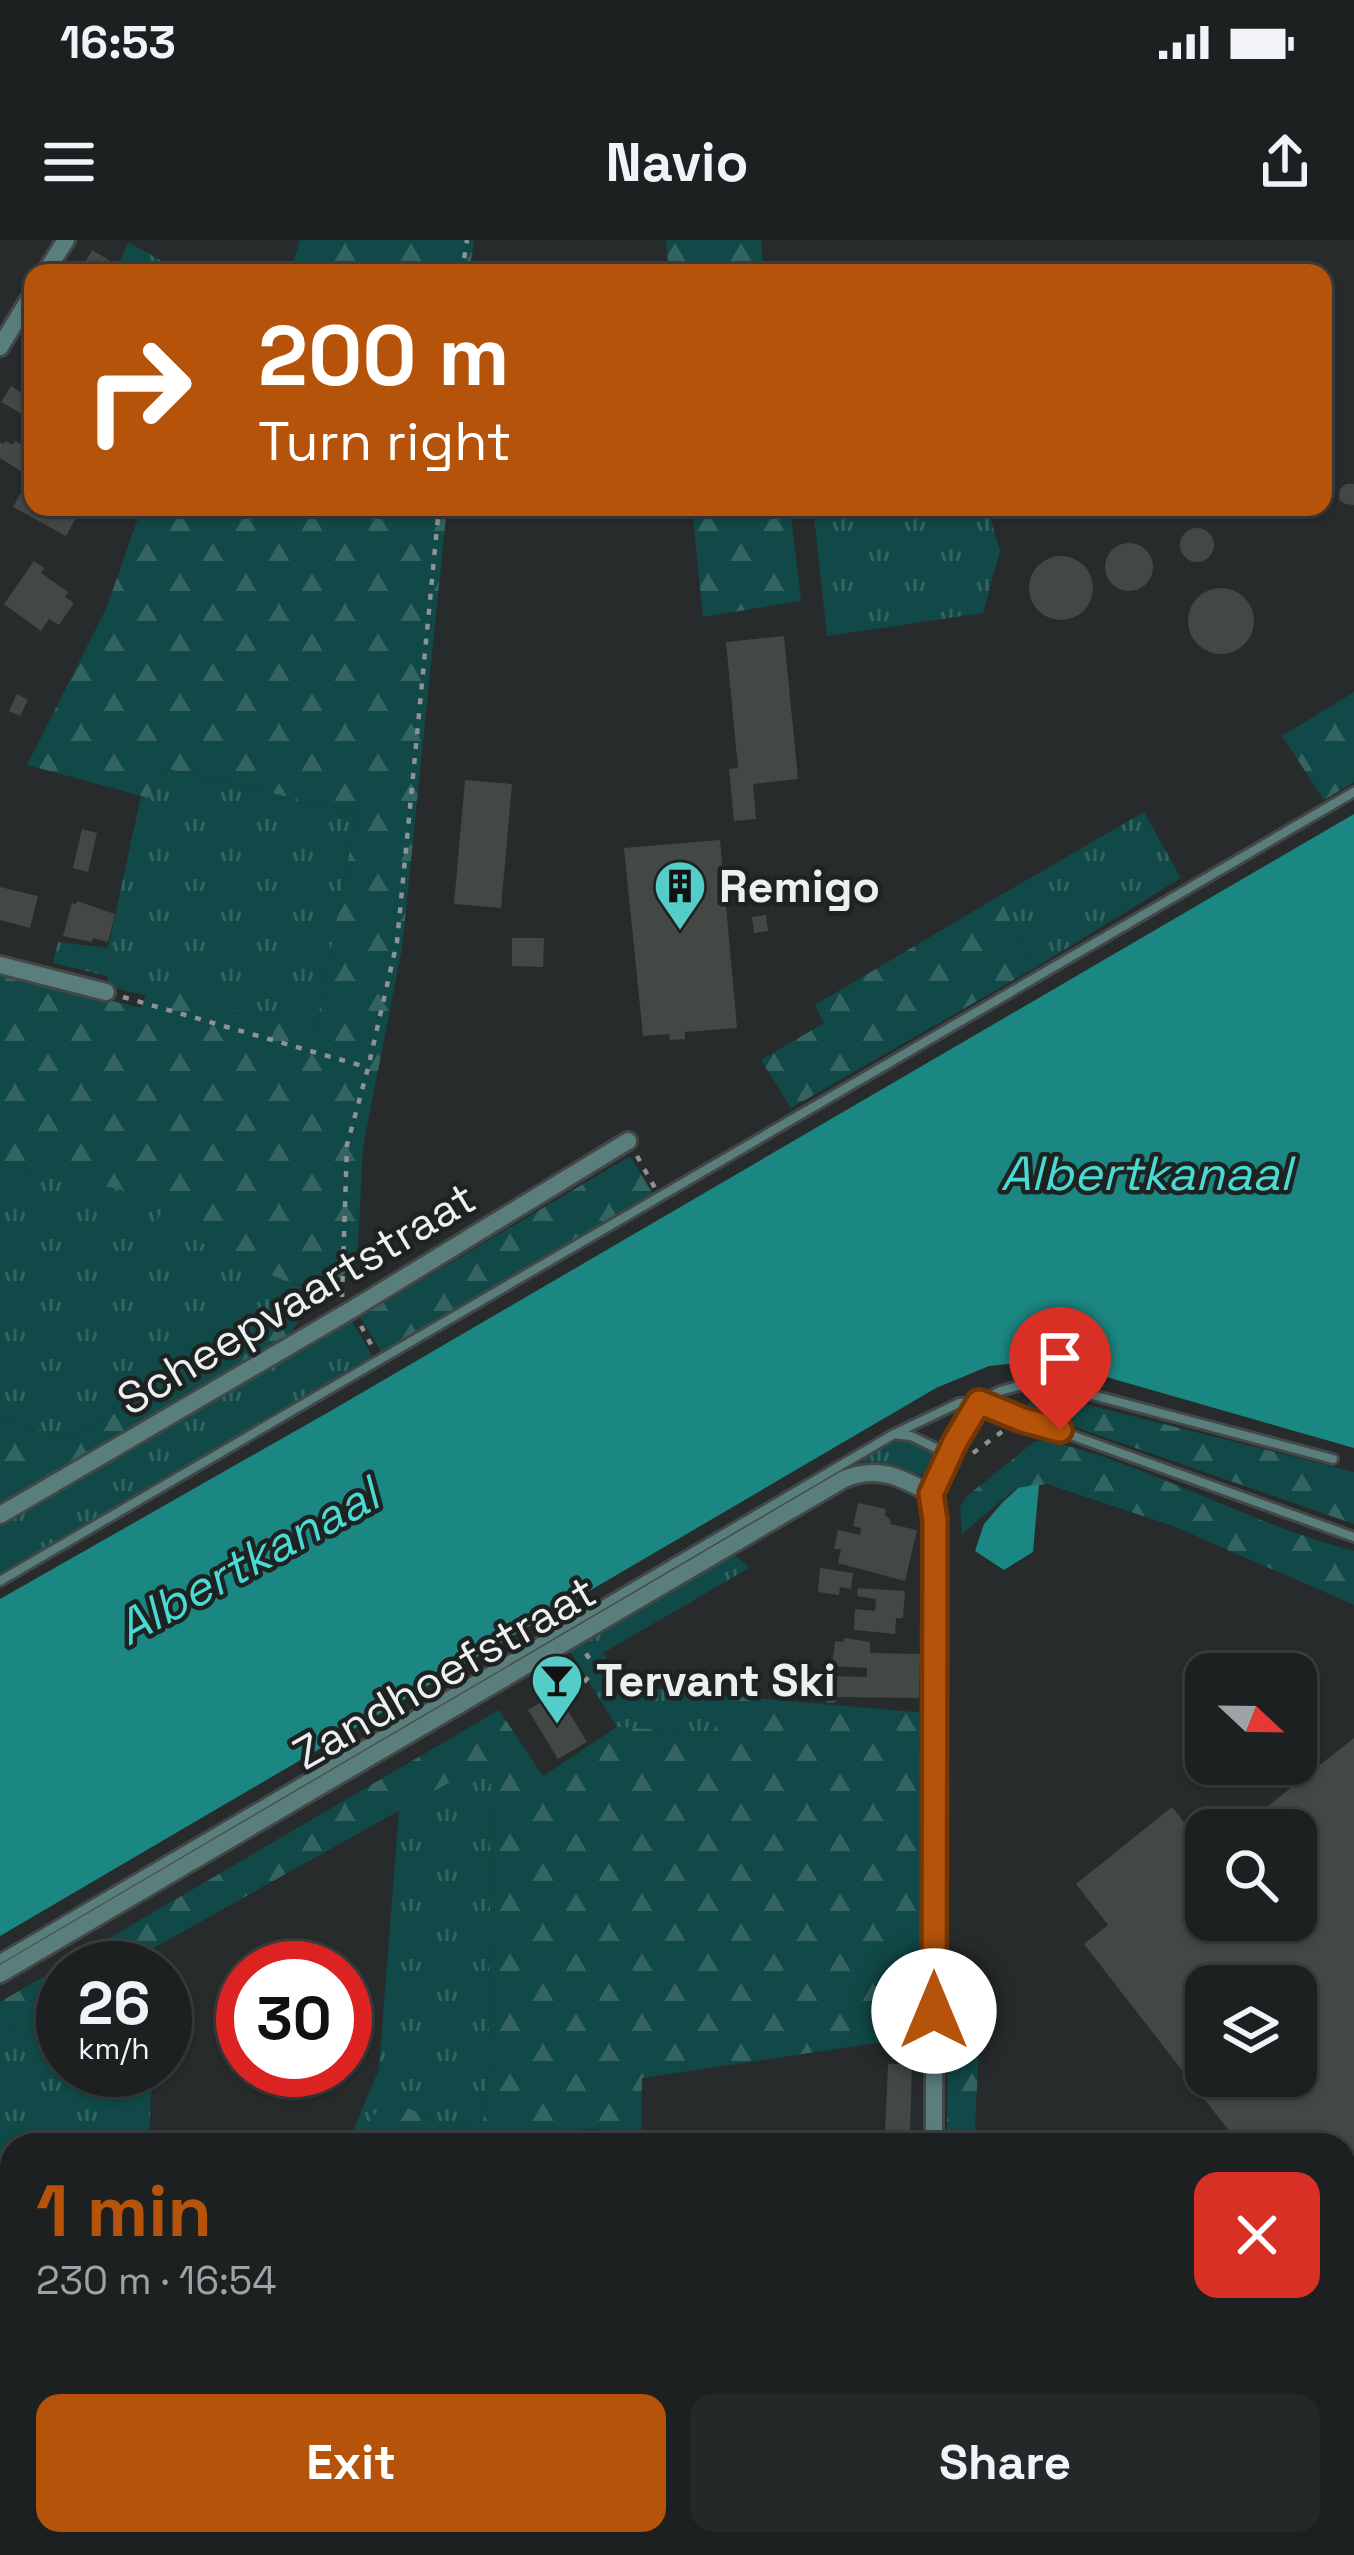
<!DOCTYPE html>
<html lang="en">
<head>
<meta charset="utf-8">
<style>
  :root { --surface:#1d2020; --page:#252829; --text:#f1f3f6; --muted:#a0a3a5; --line:#3b3e3e; --accent:#b45309 }
  body { margin:0; font-family:"Space Grotesk",sans-serif; background:var(--page); color:var(--text); height:100vh; display:flex; flex-direction:column; font-size:45px; white-space:nowrap }
  * { box-sizing:border-box; margin:0 }
  p { font-size:39px; color:var(--muted) }
  .icon { flex:none; width:66px; height:66px; fill:none; stroke:currentColor; stroke-width:2; stroke-linecap:round; stroke-linejoin:round }
  .map { position:relative; flex:1; overflow:hidden }
  .sheet { position:absolute; left:0px; top:1893px; width:1356px; height:423px; display:flex; flex-direction:column; background:var(--surface); border-radius:36px 36px 0 0; box-shadow:0 3px 9px #0004,0 0 0 3px var(--line) }
  .sheet>* { flex:none }
  .banner { position:absolute; left:24px; top:24px; width:1308px; height:252px; border-radius:24px; box-shadow:0 3px 9px #0004,0 0 0 3px var(--line); background:#b45309; color:#fff; overflow:hidden }
  .needle { width:78px; rotate:112deg }
  .fabs { position:absolute; left:1185px; top:1413px; display:grid; gap:24px }
  .fabs a { display:grid; place-items:center; width:132px; height:132px; border-radius:24px; background:var(--surface); box-shadow:0 3px 9px #0004,0 0 0 3px var(--line); font-size:60px }
  .speed { position:absolute; left:36px; top:1701px; display:flex; gap:24px; font-size:60px; font-weight:700; text-align:center }
  .speed>* { display:grid; place-content:center; width:156px; height:156px; border-radius:50%; background:var(--surface); box-shadow:0 3px 9px #0004,0 0 0 3px var(--line); line-height:1 }
  .speed small { font-size:30px; font-weight:400 }
  .speed .limit { border:18px solid #d22; background:#fff; color:#111 }
  .pin { position:absolute; display:grid; place-items:center; width:102px; height:102px; color:#fff; margin:-123px -51px; border-radius:50% 50% 50% 0; rotate:-45deg; box-shadow:0 0 12px #0007 }
  .pin .icon { rotate:45deg }
  .me { position:absolute; width:132px; margin:-66px; rotate:0deg; stroke-linejoin:round; filter:drop-shadow(0 0 9px #0008) }
  .turn { display:flex; align-items:center; gap:42px; height:252px; padding:0 36px; font-size:54px }
  .turn .icon { width:156px; height:156px; stroke-width:2.5 }
  .turn b { display:block; font-size:84px; line-height:102px }
  .round { display:grid; place-items:center; flex:none; width:126px; height:126px; border-radius:24px; background:var(--page) }
  .headline { display:flex; align-items:center; justify-content:space-between; height:204px; padding:0 36px }
  h1 { font-size:72px; font-weight:700; line-height:90px; color:var(--accent) }
  .action { display:flex; gap:24px; margin-top:auto; padding:24px 36px }
  .action a { flex:1; height:138px; border-radius:24px; background:var(--accent); color:#fff; font-size:48px; font-weight:700; line-height:138px; text-align:center }
  .action a+a { background:var(--page); color:var(--text) }
  .status { display:flex; justify-content:space-between; align-items:center; height:84px; padding:0 60px; background:var(--surface); direction:ltr }
  .status svg { height:33px; fill:currentColor }
  header { display:flex; justify-content:space-between; align-items:center; height:156px; padding:0 36px; background:var(--surface); font-size:54px; font-weight:700 }
  .map>svg:first-child { display:block }
  .grass { fill:url(#grass-tufts) }
  .forest { fill:url(#forest-firs) }
  .green { fill:#104947 }
  .water { fill:#1b8783 }
  .building { fill:#434847; fill-rule:evenodd }
  .lines { fill:none; stroke-linecap:round; stroke-linejoin:round }
  .service-casing { stroke:#434747; stroke-width:14 }
  .minor-casing { stroke:#434747; stroke-width:22 }
  .path { stroke:#8e9292; stroke-width:4.5; stroke-dasharray:6 9; stroke-linecap:butt }
  .service { stroke:#5a7e7c; stroke-width:8 }
  .minor { stroke:#5a7e7c; stroke-width:16 }
  .route-casing { stroke:#753606; stroke-width:30 }
  .route { stroke:#b45309; stroke-width:21 }
  .labels { text-anchor:middle; stroke-width:9; stroke-linejoin:round; paint-order:stroke }
  .poi-label { font-size:45px; font-weight:bold; fill:#edf0f0; stroke:#1e2221; text-anchor:start }
  .street-label { font-size:45px; fill:#edf0f0; stroke:#1e2221 }
  .water-label { font-size:48px; font-style:italic; fill:#49dad4; stroke:#1e2221 }
</style>
</head>
<body>
<div class="status"><b>16:53</b><svg viewBox="0 0 49 12"><path d="M0 12V9h3v3zM5 12V6h3v6zM10 12V3h3v9zM15 12V0h3v12zM26 1h20v11H26zM47 4h2v5h-2z"/></svg></div>
<header><svg class="icon" aria-label="menu" viewBox="0 0 24 24"><path d="M4 6h16M4 12h16M4 18h16"/></svg>Navio<svg class="icon" aria-label="share" viewBox="0 0 24 24"><path d="M12 15V3M7 8l5-5 5 5M5 13v7h14v-7"/></svg></header>
<div class="map">
<svg width="1354" height="2315" viewBox="0 0 1354 2315">
  <defs>
    <pattern id="grass-tufts" width="24" height="20" patternUnits="userSpaceOnUse" patternTransform="scale(3)"><rect width="24" height="20" fill="#104947"/><path d="M3 7l-1-3M5 7V3M7 7l1-3M15 17l-1-3M17 17v-4M19 17l1-3" fill="none" stroke="#336462"/></pattern>
    <pattern id="forest-firs" width="22" height="20" patternUnits="userSpaceOnUse" patternTransform="scale(3)"><rect width="22" height="20" fill="#104947"/><path d="M5 1l3.5 6h-7zM16 11l3.5 6h-7z" fill="#336462"/></pattern>
  </defs>
  <rect width="100%" height="100%" fill="#272b2b"/>
  <!-- grass -->
  <g class="grass">
    <path d="M128,2L183,33H116Z"/>
    <path d="M813,267H987L1000,311L983,373L827,396Z"/>
    <path d="M159,527L357,573L315,793L151,746L148,756L110,747L107,736L53,723L58,702L108,708L141,556L149,557Z"/>
    <path d="M1144,572L1181,638L1033,729L999,656Z"/>
    <path d="M0,924L167,959L157,982L304,1048L312,1061L292,1091V1083L277,1082L67,1199L0,1178Z"/>
    <path d="M352,1081L374,1119L0,1335V1286Z"/>
    <path d="M902,1200L937,1213L925,1235C902,1233 890,1219 864,1222L862,1219L889,1203Z"/>
    <path d="M733,1313L749,1328L603,1413L621,1445L719,1455L715,1493L617,1487L567,1406Z"/>
    <path d="M484,1522L491,1544L489,1822L483,1884L463,1881L461,1905H438L440,1887L421,1873L371,1879L373,1905H347L379,1829L399,1570Z"/>
    <path d="M63,1759V1830H152L149,1902L160,1905H12V1953L0,1950V1794Z"/>
    <path d="M0,2022L12,2024V2304H538L536,2315H0Z"/>
  </g>
  <!-- forest -->
  <g class="forest">
    <path d="M300,0H474L469,33H290Z"/>
    <path d="M666,0H761L764,33H669Z"/>
    <path d="M142,267H447L402,708L363,907L357,1025L320,1051L283,1040L157,983L166,959L0,924V734L141,768L150,745L315,793L357,573L160,527L149,558L27,525L106,369Z"/>
    <path d="M692,267H790L801,361L703,377Z"/>
    <path d="M1354,452V542L1324,560L1282,496Z"/>
    <path d="M999,656L1033,729L791,868L761,820L824,783L815,765Z"/>
    <path d="M630,916L653,954L382,1113L360,1077Z"/>
    <path d="M288,1081L293,1083L292,1091L286,1099L198,1152L0,1262V1178L67,1199L277,1082Z"/>
    <path d="M1047,1158L1072,1161L1354,1232V1284L1026,1170L1028,1163Z"/>
    <path d="M1045,1200C1152,1225 1248,1284 1354,1311V1365L1173,1286L1047,1244L1015,1249L962,1294L960,1267L967,1256L1034,1202Z"/>
    <path d="M719,1455L925,1473L921,1820H892L890,1801L642,1838L641,1905H604L603,1889L524,1891L522,1905H461L463,1881L483,1883L489,1822L491,1544L484,1523L118,1728H63V1759L0,1794V1762L499,1470L543,1536L617,1487L714,1493Z"/>
    <path d="M983,1733L974,1905H947L948,1734Z"/>
    <path d="M385,1863C407,1865 423,1874 441,1887L438,1905H373L371,1879Z"/>
  </g>
  <!-- green -->
  <path class="green" d="M602,2304H687L684,2315H600Z"/>
  <!-- water -->
  <g class="water">
    <path d="M1354,574V1208L1047,1120L989,1126L936,1148L0,1696V1359L334,1169Z"/>
    <path d="M1039,1244L1033,1312L1004,1330L975,1311L984,1284L1002,1263L1018,1248Z"/>
  </g>
  <!-- building -->
  <g class="building">
    <path d="M92,10L112,22L106,33H79Z"/>
    <path d="M11,146L22,153L27,146L33,149V174L29,171L26,176L1,162Z"/>
    <path d="M6,201L12,205L16,201L33,214V227L27,235L0,218V202L3,204Z"/>
    <path d="M1346,244H1354V265L1345,264L1339,260L1340,249Z"/>
    <path d="M22,251L33,257V267H52L75,279L66,296L13,267Z"/>
    <circle cx="1197" cy="305" r="17"/>
    <circle cx="1129" cy="327" r="24"/>
    <circle cx="1061" cy="348" r="32"/>
    <path d="M34,321L44,328L41,333L68,352L65,357L74,363L59,385L49,379L41,391L4,364Z"/>
    <circle cx="1221" cy="381" r="33"/>
    <path d="M784,396L798,539L753,544L756,579L734,581L729,529L738,528L726,402Z"/>
    <path d="M17,454L28,460L20,476L9,471Z"/>
    <path d="M465,540L512,544L501,668L454,664Z"/>
    <path d="M82,589L97,593L88,632L73,628Z"/>
    <path d="M720,600L737,788L685,792V799L670,800L669,794L643,796L624,608Z"/>
    <path d="M0,647L38,656L30,688L0,680Z"/>
    <path d="M77,661L115,674L108,702L93,698L92,702L63,696L72,663L76,664Z"/>
    <path d="M766,675L768,691L754,693L752,677Z"/>
    <path d="M512,698H544L543,727L512,726Z"/>
    <path d="M858,1263L886,1269L885,1275L891,1280L890,1284L917,1290L905,1341L838,1323L841,1309H834L838,1290L860,1295L861,1288L853,1286Z"/>
    <path d="M820,1328L853,1333L851,1349L840,1347L839,1355L818,1352Z"/>
    <path d="M858,1348L905,1351L903,1378H896L895,1394L854,1390L855,1369L875,1371L876,1359L857,1356Z"/>
    <path d="M844,1398L870,1402V1413L920,1414L919,1458L836,1457L835,1463H826L828,1436L867,1437V1428L832,1426L835,1401L843,1402Z"/>
    <path d="M557,1453L587,1502L558,1519L528,1470Z"/>
    <path d="M1354,1498V2052L1344,2039V1905H1240L1084,1704L1108,1685L1076,1644L1172,1567L1206,1610V1680H1296V1590H1238ZM1206,1746H1296V1836H1206Z"/>
    <path d="M888,1824H912L910,1894L885,1893Z"/>
    <path d="M890,2304H945L943,2315H888Z"/>
  </g>
  <g class="lines">
    <!-- service casing -->
    <g class="service-casing">
      <g id="service">
        <path d="M981,1161L1000,1151L1022,1145L1070,1149L1333,1219"/>
        <path d="M894,1194L959,1163L979,1162L1354,1297"/>
        <path d="M0,1341L1354,552"/>
        <path d="M0,1719L894,1194L911,1196L948,1214"/>
      </g>
    </g>
    <!-- minor casing -->
    <g class="minor-casing">
      <g id="minor">
        <path d="M45,33L66,0"/>
        <path d="M0,107L33,53"/>
        <path d="M0,725L106,752"/>
        <path d="M0,1275L351,1070L628,901"/>
        <path d="M0,1734L844,1239C878,1225 901,1237 931,1254"/>
        <path d="M934,1905L935,1281L931,1254L955,1202L979,1162"/>
        <path d="M0,1989L12,1992"/>
        <path d="M974,2304L976,2315"/>
        <path d="M581,2315L583,2304"/>
      </g>
    </g>
    <!-- path -->
    <g class="path">
      <path d="M462,33L467,0"/>
      <path d="M123,757L366,827"/>
      <path d="M637,916L655,948"/>
      <path d="M342,1057L347,905L368,828L397,702L439,267"/>
      <path d="M361,1086L373,1108"/>
      <path d="M973,1213L1007,1188"/>
      <path d="M574,1453L596,1429L585,1412"/>
      <path d="M1238,2304L1263,2315"/>
    </g>
    <!-- service -->
    <use href="#service" class="service"/>
    <!-- minor -->
    <use href="#minor" class="minor"/>
  </g>
  <g class="lines">
    <!-- route casing -->
    <g class="route-casing">
      <path id="route" d="M934,1771L935,1280L931,1254L955,1202L979,1162L1023,1180L1060,1190"/>
    </g>
    <!-- route -->
    <use href="#route" class="route"/>
  </g>
  <!-- icons -->
  <defs>
    <g id="building-pin" transform="scale(2.7)"><path d="M0 17L-7.5 6A9.5 9.5 0 1 1 7.5 6Z" fill="#54cdc8" stroke="#1e2221"/><path d="M-4-6H4V6H1V3H-1V6H-4ZM-2.5-4.3h1.7v1.8h-1.7ZM.8-4.3h1.7v1.8H.8ZM-2.5-1h1.7V.8h-1.7ZM.8-1h1.7V.8H.8Z" fill="#111"/></g>
    <g id="bar-pin" transform="scale(2.7)"><path d="M0 17L-7.5 6A9.5 9.5 0 1 1 7.5 6Z" fill="#54cdc8" stroke="#1e2221"/><path d="M-6-5H6L.8 .8V4.5H3.5V6h-7V4.5H-.8V.8Z" fill="#111"/></g>
  </defs>
  <g fill-rule="evenodd">
    <use href="#building-pin" x="680" y="646"/>
    <use href="#bar-pin" x="557" y="1440"/>
  </g>
  <g class="labels">
    <!-- poi labels -->
    <g class="poi-label">
      <text x="719" y="662">Remigo</text>
      <text x="596" y="1456">Tervant Ski</text>
    </g>
    <!-- street labels -->
    <g class="street-label">
      <text transform="translate(296 1058) rotate(-31)" y="16">Scheepvaartstraat</text>
      <text transform="translate(444 1432) rotate(-30)" y="16">Zandhoefstraat</text>
    </g>
    <!-- water labels -->
    <g class="water-label">
      <text x="1146" y="950">Albertkanaal</text>
      <text transform="translate(247 1321) rotate(-29)" y="17">Albertkanaal</text>
    </g>
  </g>
</svg>
<div class="fabs">
<a><svg class="needle" viewBox="-14 -14 28 28"><path d="M0-13l5 13h-10z" fill="#e53935"/><path d="M0 13l5-13h-10z" fill="#a0a3a5"/></svg></a>
<a><svg class="icon" aria-label="search" viewBox="0 0 24 24"><circle cx="10" cy="10" r="6"/><path d="M15 15l6 6"/></svg></a>
<a><svg class="icon" aria-label="layers" viewBox="0 0 24 24"><path d="M12 4l9 5-9 5-9-5zM3 14l9 5 9-5"/></svg></a>
</div>
<div class="speed"><div>26<small>km/h</small></div><div class="limit">30</div></div>
<div class="pin" style="left:1060px;top:1190px;background:#d93025"><svg class="icon" aria-label="arrive" viewBox="0 0 24 24"><path d="M6 21V4h12l-3 4 3 4H6"/></svg></div>
<svg class="me" style="left:934px;top:1771px" viewBox="-20 -20 40 40"><circle r="19" fill="#fff"/><path d="M0-13L10 11 0 6-10 11z" fill="#b45309"/></svg>
<div class="banner">
<div class="turn"><svg class="icon" aria-label="right" viewBox="0 0 24 24"><path d="M7 20v-9h11M14 6l5 5-5 5"/></svg><div><b>200 m</b>Turn right</div></div>
</div>
<section class="sheet">
<div class="headline"><div><h1>1 min</h1><p>230 m · 16:54</p></div><a class="round" style="background:#d93025;color:#fff"><svg class="icon" aria-label="close" viewBox="0 0 24 24"><path d="M6 6l12 12M18 6L6 18"/></svg></a></div>
<div class="action"><a>Exit</a><a>Share</a></div>
</section>
</div>
</body>
</html>
